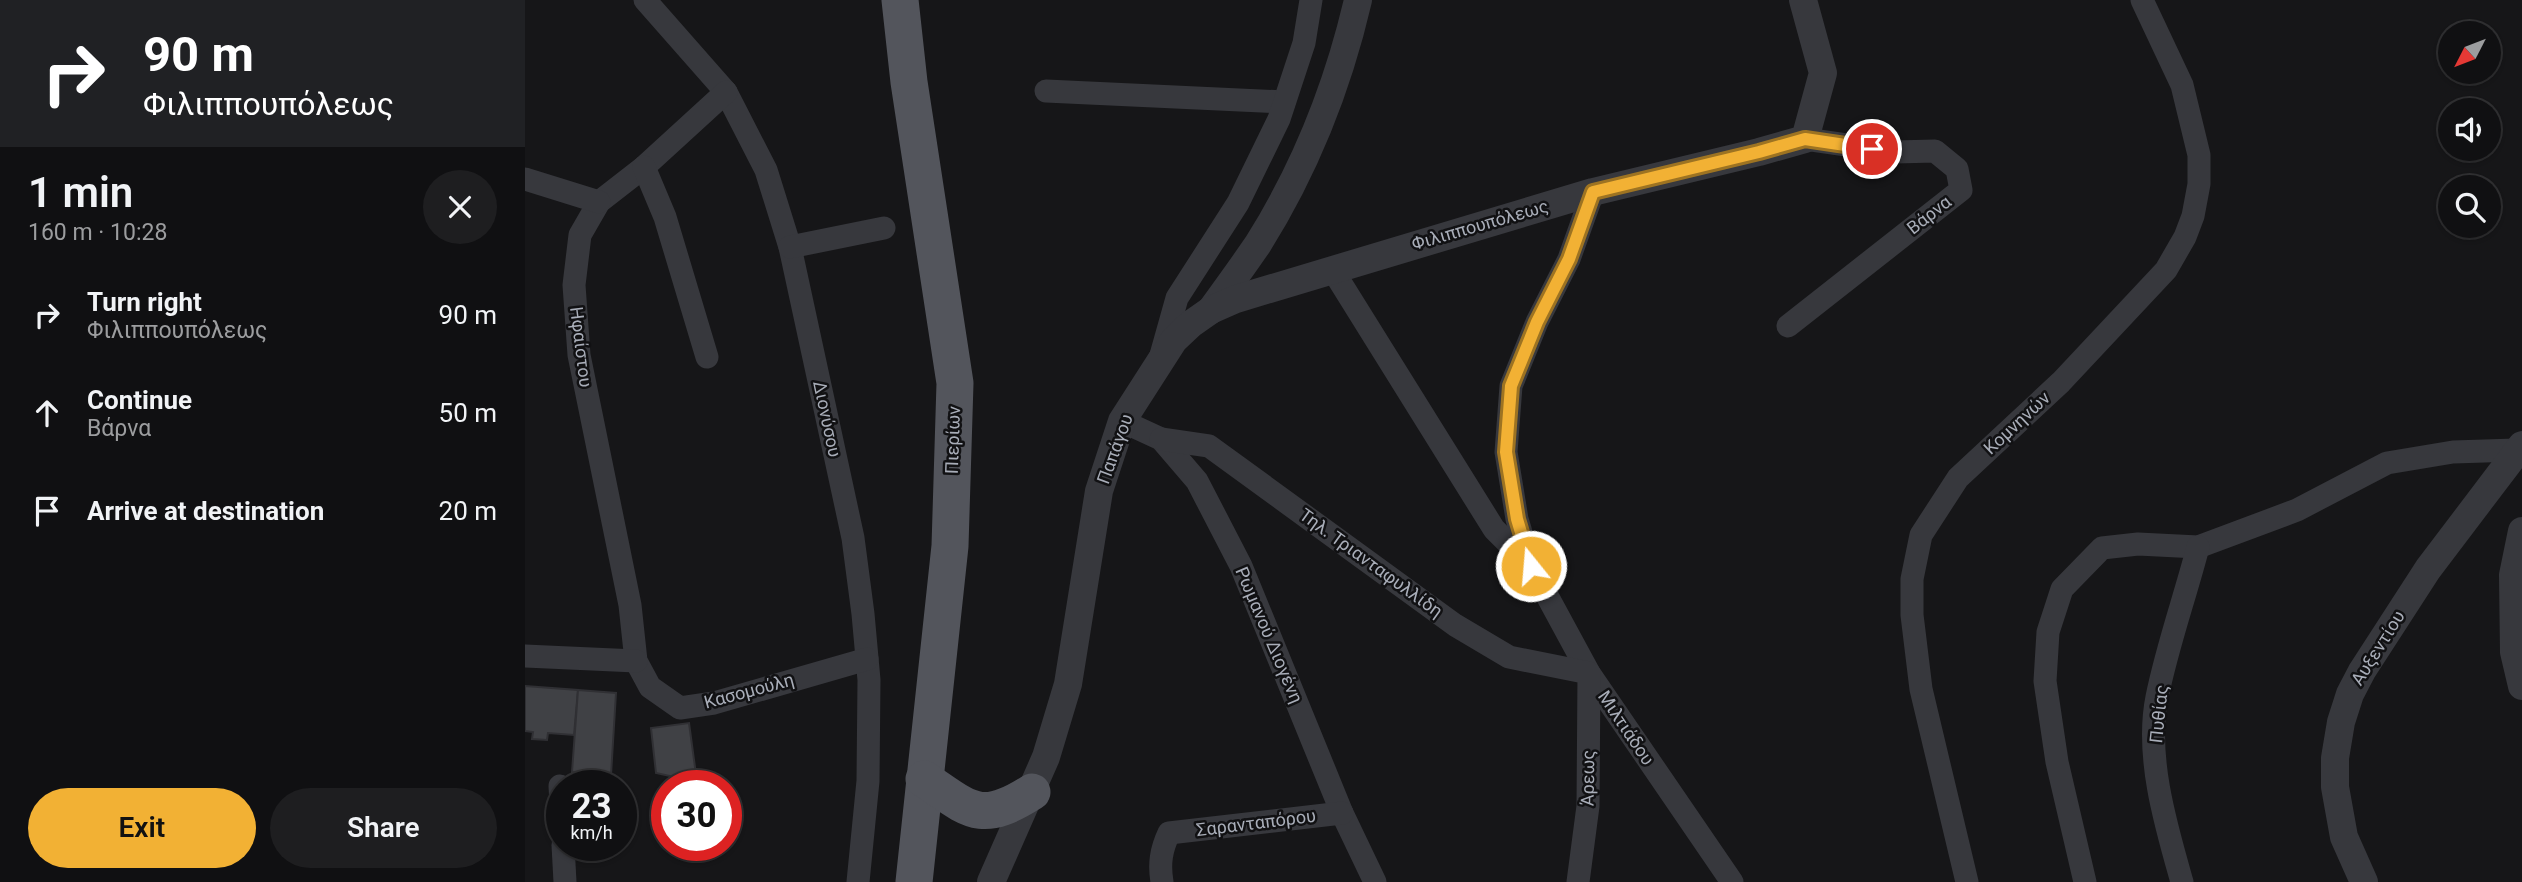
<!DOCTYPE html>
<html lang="en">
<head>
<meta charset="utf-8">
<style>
  :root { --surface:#101012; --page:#1e1e20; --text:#f1f3f6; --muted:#9c9d9f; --line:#303032; --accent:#f2b134 }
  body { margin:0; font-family:Roboto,sans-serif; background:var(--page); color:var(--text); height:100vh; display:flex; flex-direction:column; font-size:26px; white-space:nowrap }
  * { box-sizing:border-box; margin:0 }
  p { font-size:23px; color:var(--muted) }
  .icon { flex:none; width:38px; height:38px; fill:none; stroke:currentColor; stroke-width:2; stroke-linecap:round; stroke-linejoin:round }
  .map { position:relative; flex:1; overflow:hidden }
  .side { display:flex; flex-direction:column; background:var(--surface); width:525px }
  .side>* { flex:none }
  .guide { background:#202124; color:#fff; overflow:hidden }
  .needle { width:46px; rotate:228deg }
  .tools { position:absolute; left:1913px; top:21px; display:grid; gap:14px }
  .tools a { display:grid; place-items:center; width:63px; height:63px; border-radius:50%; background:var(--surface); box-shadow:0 2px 5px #0004,0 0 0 2px var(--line); font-size:35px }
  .speed { position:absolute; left:21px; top:770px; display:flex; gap:14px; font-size:35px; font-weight:700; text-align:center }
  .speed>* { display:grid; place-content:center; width:91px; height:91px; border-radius:50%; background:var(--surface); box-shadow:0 2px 5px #0004,0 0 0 2px var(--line); line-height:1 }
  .speed small { font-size:18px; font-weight:400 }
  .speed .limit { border:10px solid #d22; background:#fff; color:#111 }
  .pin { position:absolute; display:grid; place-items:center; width:60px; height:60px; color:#fff; margin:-30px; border:4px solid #fff; border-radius:50%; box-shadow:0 2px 7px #0007 }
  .me { position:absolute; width:77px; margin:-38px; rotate:343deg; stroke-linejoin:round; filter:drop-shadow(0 0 5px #0008) }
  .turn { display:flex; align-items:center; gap:24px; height:147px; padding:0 28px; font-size:32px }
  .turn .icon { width:91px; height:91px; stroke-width:2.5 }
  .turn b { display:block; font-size:49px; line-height:60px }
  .round { display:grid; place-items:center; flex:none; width:74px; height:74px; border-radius:37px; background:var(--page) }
  .summary { display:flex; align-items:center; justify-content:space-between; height:119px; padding:0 28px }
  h1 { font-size:42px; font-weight:600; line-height:52px }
  .cta { display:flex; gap:14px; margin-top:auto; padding:14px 28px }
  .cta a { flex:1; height:80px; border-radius:42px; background:var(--accent); color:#111; font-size:28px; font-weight:600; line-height:80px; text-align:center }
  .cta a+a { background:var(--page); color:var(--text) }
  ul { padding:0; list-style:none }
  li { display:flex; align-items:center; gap:21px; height:98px; padding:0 28px }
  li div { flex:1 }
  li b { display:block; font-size:26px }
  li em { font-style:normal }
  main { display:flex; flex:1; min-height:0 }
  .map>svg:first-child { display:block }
  .building { fill:#404145; stroke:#303034; stroke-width:2 }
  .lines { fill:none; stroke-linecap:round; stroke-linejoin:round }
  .minor { stroke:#37383d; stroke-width:23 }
  .tertiary { stroke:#37383d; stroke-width:28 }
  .primary { stroke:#53555c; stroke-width:37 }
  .route-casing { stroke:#9d7322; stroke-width:18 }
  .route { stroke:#f2b134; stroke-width:12 }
  .labels { text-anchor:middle; stroke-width:5; stroke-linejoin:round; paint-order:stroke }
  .street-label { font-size:18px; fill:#a8adb8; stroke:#111113 }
</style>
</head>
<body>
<main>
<section class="side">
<div class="guide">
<div class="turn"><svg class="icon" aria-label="right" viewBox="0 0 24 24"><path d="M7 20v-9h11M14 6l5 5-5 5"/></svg><div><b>90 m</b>Φιλιππουπόλεως</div></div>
</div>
<div class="summary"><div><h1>1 min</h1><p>160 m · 10:28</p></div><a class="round"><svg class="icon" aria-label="close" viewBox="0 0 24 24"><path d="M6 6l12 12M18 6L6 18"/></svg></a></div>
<ul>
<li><svg class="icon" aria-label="right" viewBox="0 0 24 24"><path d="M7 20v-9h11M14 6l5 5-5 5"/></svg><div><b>Turn right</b><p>Φιλιππουπόλεως</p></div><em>90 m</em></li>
<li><svg class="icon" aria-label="ahead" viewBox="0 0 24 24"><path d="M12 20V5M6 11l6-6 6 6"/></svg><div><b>Continue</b><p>Βάρνα</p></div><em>50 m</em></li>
<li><svg class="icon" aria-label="arrive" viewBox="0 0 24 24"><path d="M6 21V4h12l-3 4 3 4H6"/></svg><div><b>Arrive at destination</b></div><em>20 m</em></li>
</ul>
<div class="cta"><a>Exit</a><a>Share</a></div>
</section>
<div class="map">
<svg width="1997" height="882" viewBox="0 0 1997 882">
  <rect width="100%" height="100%" fill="#161618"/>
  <!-- building -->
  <g class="building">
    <path d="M0,686L53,690L49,735L23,733L22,740L7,739L8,732L0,731Z"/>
    <path d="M53,690L91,693L86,775L47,772Z"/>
    <path d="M164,723L172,782L131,773L126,728Z"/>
  </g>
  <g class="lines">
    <!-- minor -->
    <g class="minor">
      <path d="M120,0L201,92L241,170L265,247L328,538L338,614L344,680L343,781L333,882"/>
      <path d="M521,91L759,102"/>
      <path d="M201,92L119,167L74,202L55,235L49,285L54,355L105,605L111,661L125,687L155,708L189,703L342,659"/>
      <path d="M119,167L140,217L182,357"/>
      <path d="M0,179L74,202"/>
      <path d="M1068,192L1044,259L1012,322L986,386L981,452L992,519L1006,566L1064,673L1207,882"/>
      <path d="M265,247L359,228"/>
      <path d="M807,269L969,529L1003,563"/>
      <path d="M1263,326L1436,190L1432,169L1410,151L1370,152L1280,139"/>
      <path d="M636,355L652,298L713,203L754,119L779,43L786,0"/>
      <path d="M597,421L636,439L672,481L716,566L817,813L850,882"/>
      <path d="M636,439L684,446L930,625L984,657L1064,673L1063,806L1053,882"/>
      <path d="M0,656L111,661"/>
      <path d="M35,786L37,824"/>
      <path d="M38,845L40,882"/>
      <path d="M637,882C634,864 636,850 644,833L817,813"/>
      <path d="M1442,882L1396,689L1387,615V579L1396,535L1433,478L1536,382L1641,270L1660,237L1668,216L1674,184V155L1657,85L1617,0"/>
      <path d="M1560,882L1532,762L1520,681L1523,632L1537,589L1577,548L1613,544L1673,547L1772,510L1862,463L1928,452L1991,450"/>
      <path d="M1657,882C1641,826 1620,756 1632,697C1642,647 1660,597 1673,547"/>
    </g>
    <!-- tertiary -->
    <g class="tertiary">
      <path d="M686,310C702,288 718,266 733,244C780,169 813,86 833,0"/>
      <path d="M1997,531L1988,575L1989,652L1997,686"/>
      <path d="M466,882L521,757L543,684L574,491L597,421L649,340L666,324L686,310L711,299L1068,192L1234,152L1280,139L1298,73L1278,0"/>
      <path d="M1839,882L1819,837L1810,787V758L1816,722L1825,694L1837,671L1903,569L1997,445"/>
    </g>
    <!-- primary -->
    <g class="primary">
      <path d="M375,0L384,82L430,383L425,546L389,882"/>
      <path d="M399,779C445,810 455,825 507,792"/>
    </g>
  </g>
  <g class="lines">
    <!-- route casing -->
    <g class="route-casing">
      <path id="route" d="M1006,566L992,519L981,452L986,386L1012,322L1044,259L1068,192L1234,152L1280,139L1347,149"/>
    </g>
    <!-- route -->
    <use href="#route" class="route"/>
  </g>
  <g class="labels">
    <!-- street labels -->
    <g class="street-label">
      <text transform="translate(1404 215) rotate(-38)" y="6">Βάρνα</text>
      <text transform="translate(955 225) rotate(-16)" y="6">Φιλιππουπόλεως</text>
      <text transform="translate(56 347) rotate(83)" y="6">Ηφαίστου</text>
      <text transform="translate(302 419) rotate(78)" y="6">Διονύσου</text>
      <text transform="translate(1492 423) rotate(-43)" y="6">Κομνηνών</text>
      <text transform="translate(428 440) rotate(-88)" y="6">Πιερίων</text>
      <text transform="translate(590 449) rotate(-70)" y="6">Παπάγου</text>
      <text transform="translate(846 563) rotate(36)" y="6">Τηλ. Τριανταφυλλίδη</text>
      <text transform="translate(744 635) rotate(67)" y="6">Ρωμανού Διογένη</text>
      <text transform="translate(1853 648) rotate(-58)" y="6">Αυξεντίου</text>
      <text transform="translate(224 691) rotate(-15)" y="6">Κασομούλη</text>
      <text transform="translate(1634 714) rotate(-84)" y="6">Πυθίας</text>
      <text transform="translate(1101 728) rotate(56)" y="6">Μιλτιάδου</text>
      <text transform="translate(1063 778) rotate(-89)" y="6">Άρεως</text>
      <text transform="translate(731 823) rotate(-7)" y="6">Σαρανταπόρου</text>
    </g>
  </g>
</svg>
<div class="tools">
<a><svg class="needle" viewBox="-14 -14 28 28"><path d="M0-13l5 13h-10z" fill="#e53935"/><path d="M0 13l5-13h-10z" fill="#9c9d9f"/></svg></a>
<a><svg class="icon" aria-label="sound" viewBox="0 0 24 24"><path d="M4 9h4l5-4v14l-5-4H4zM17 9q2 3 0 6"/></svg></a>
<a><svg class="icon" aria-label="search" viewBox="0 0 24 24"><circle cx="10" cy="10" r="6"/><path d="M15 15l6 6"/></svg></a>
</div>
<div class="speed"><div>23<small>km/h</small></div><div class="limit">30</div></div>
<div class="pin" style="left:1347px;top:149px;background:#d93025"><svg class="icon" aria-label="arrive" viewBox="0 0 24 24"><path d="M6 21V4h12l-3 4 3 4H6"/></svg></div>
<svg class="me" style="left:1006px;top:566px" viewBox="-20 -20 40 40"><circle r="17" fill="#f2b134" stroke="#fff" stroke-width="3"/><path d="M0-11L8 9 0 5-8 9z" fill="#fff"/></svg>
</div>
</main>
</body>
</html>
